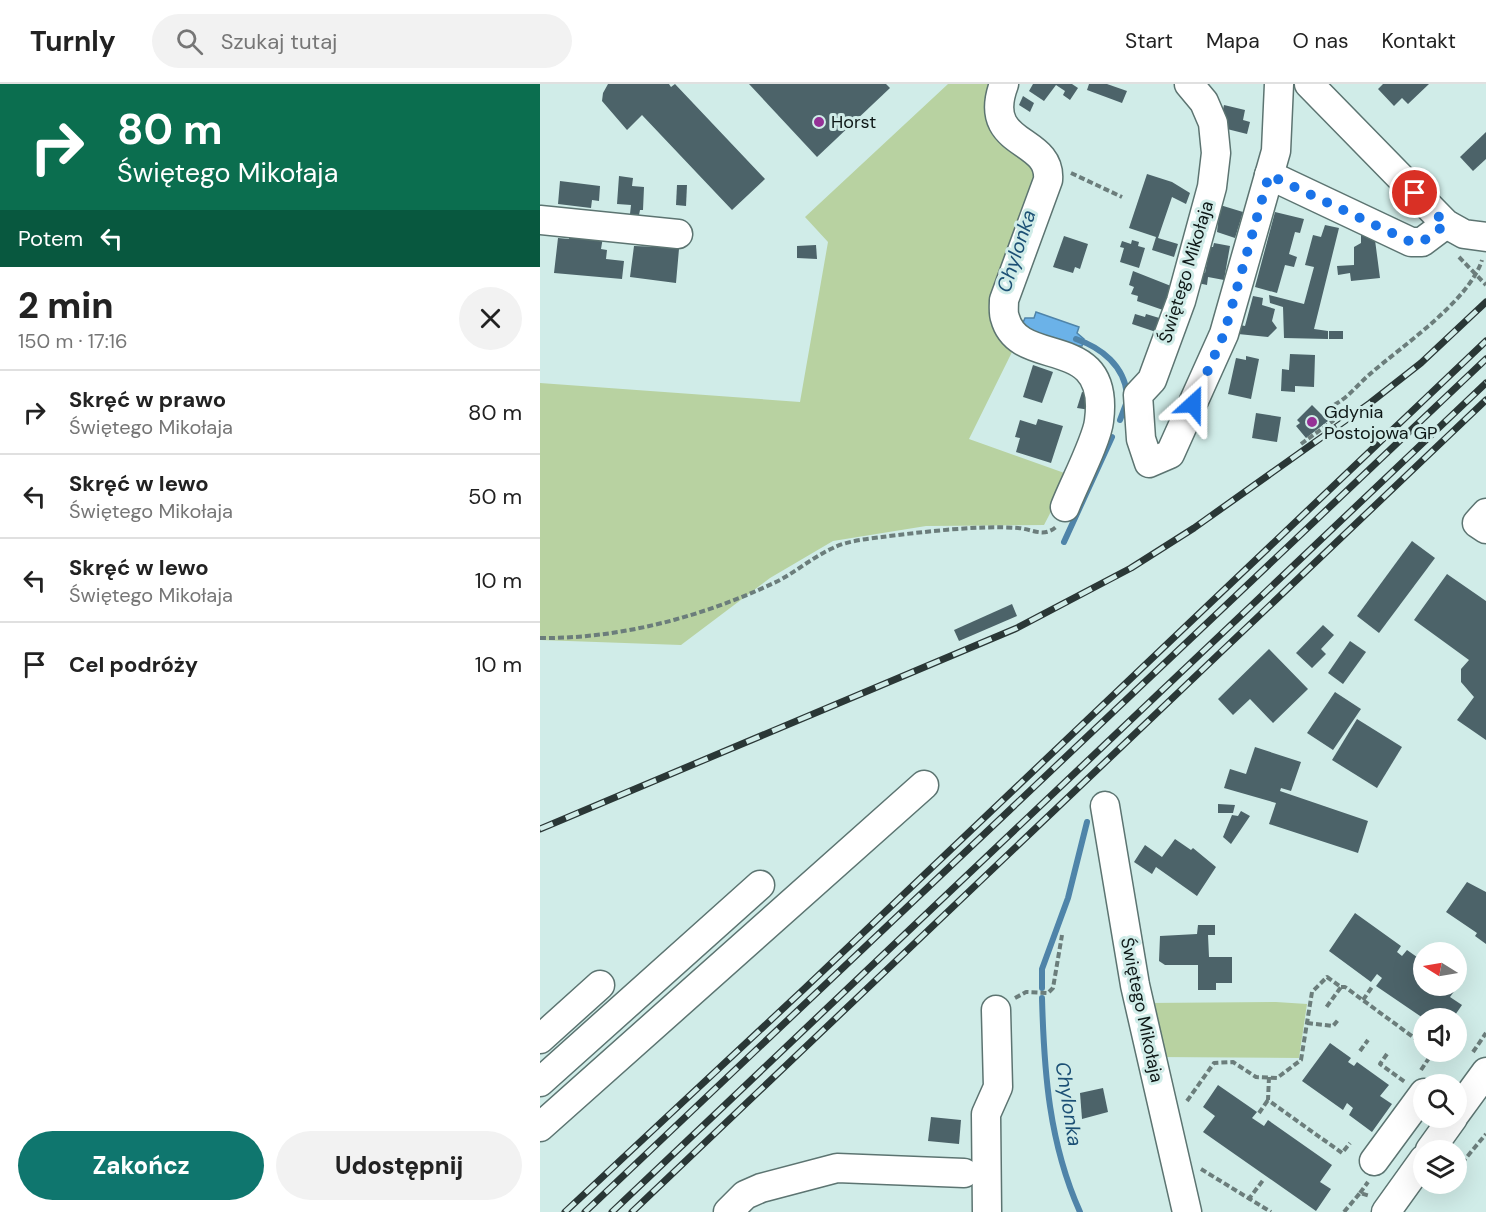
<!DOCTYPE html>
<html lang="pl">
<head>
<meta charset="utf-8">
<style>
  :root { --surface:#fff; --page:#f2f2f2; --text:#222; --muted:#767676; --line:#e0e0e0; --accent:#0f766e }
  body { margin:0; font-family:"DM Sans",sans-serif; background:var(--page); color:var(--text); height:100vh; display:flex; flex-direction:column; font-size:22px; white-space:nowrap }
  * { box-sizing:border-box; margin:0 }
  p { font-size:20px; color:var(--muted) }
  .icon { flex:none; width:33px; height:33px; fill:none; stroke:currentColor; stroke-width:2; stroke-linecap:round; stroke-linejoin:round }
  .map { position:relative; flex:1; overflow:hidden }
  .drawer { display:flex; flex-direction:column; background:var(--surface); width:540px }
  .drawer>* { flex:none }
  .hud { background:#0b6e4f; color:#fff; overflow:hidden }
  .needle { width:39px; rotate:281deg }
  .buttons { position:absolute; left:873px; top:858px; display:grid; gap:12px }
  .buttons a { display:grid; place-items:center; width:54px; height:54px; border-radius:50%; background:var(--surface); box-shadow:0 6px 24px #0002; font-size:30px }
  .pin { position:absolute; display:grid; place-items:center; width:51px; height:51px; color:#fff; margin:-26px; border:3px solid #fff; border-radius:50%; box-shadow:0 2px 6px #0007 }
  .me { position:absolute; width:66px; margin:-33px; rotate:24deg; stroke-linejoin:round; filter:drop-shadow(0 0 4px #0008) }
  .turn { display:flex; align-items:center; gap:21px; height:126px; padding:0 18px; font-size:27px }
  .turn .icon { width:78px; height:78px; stroke-width:2.5 }
  .turn b { display:block; font-size:42px; line-height:51px }
  .then { display:flex; align-items:center; height:57px; padding:0 18px; background:#0003; gap:12px; font-size:22px }
  .round { display:grid; place-items:center; flex:none; width:63px; height:63px; border-radius:32px; background:var(--page) }
  .overview { display:flex; align-items:center; justify-content:space-between; height:102px; padding:0 18px }
  h1 { font-size:36px; font-weight:800; line-height:45px }
  .primary-button { display:flex; gap:12px; margin-top:auto; padding:12px 18px }
  .primary-button a { flex:1; height:69px; border-radius:36px; background:var(--accent); color:#fff; font-size:24px; font-weight:800; line-height:69px; text-align:center }
  .primary-button a+a { background:var(--page); color:var(--text) }
  ul { padding:0; list-style:none }
  li { display:flex; align-items:center; gap:18px; height:84px; padding:0 18px; border-top:2px solid var(--line) }
  li div { flex:1 }
  li b { display:block; font-size:22px }
  li em { font-style:normal }
  header { display:flex; align-items:center; gap:36px; box-sizing:border-box; height:84px; padding:0 30px; background:var(--surface); border-bottom:2px solid var(--line) }
  header strong { font-size:28px }
  nav { display:flex; gap:33px; margin-inline-start:auto; font-size:21px }
  .search { width:420px; height:54px; background:var(--page); display:flex; align-items:center; gap:15px; box-sizing:border-box; padding:0 21px; border-radius:33px; color:var(--muted); font-size:22px }
  main { display:flex; flex:1; min-height:0 }
  .map>svg:first-child { display:block }
  .green { fill:#b8d2a1 }
  .water { fill:#6bb2e8; stroke:#4f84a9; stroke-width:1.5 }
  .lines { fill:none; stroke-linecap:round; stroke-linejoin:round }
  .stream { stroke:#4f84a9; stroke-width:6 }
  .building { fill:#4c6369 }
  .minor-casing { stroke:#5c7471; stroke-width:31 }
  .path { stroke:#6b7d7b; stroke-width:4; stroke-dasharray:6 3; stroke-linecap:butt }
  .minor { stroke:#fff; stroke-width:28 }
  .rail-casing { stroke:#2a3736; stroke-width:7 }
  .rail { stroke:#d0ece8; stroke-width:4.5; stroke-dasharray:14; stroke-linecap:butt }
  .route { stroke:#1a73e8; stroke-width:10; stroke-dasharray:0 18 }
  .poi-dot { fill:#953196; stroke:#d0ece8; stroke-width:2 }
  .labels { text-anchor:middle; stroke-width:6; stroke-linejoin:round; paint-order:stroke }
  .poi-label { font-size:18px; fill:#0e1817; stroke:#d0ece8; text-anchor:start }
  .street-label { font-size:18px; fill:#0e1817; stroke:#d0ece8 }
  .water-label { font-size:20px; font-style:italic; fill:#1c5075; stroke:#d0ece8 }
</style>
</head>
<body>
<header>
<strong>Turnly</strong>
<div class="search"><svg class="icon" aria-label="search" viewBox="0 0 24 24"><circle cx="10" cy="10" r="6"/><path d="M15 15l6 6"/></svg>Szukaj tutaj</div>
<nav><a>Start</a><a>Mapa</a><a>O nas</a><a>Kontakt</a></nav>
</header>
<main>
<section class="drawer">
<div class="hud">
<div class="turn"><svg class="icon" aria-label="right" viewBox="0 0 24 24"><path d="M7 20v-9h11M14 6l5 5-5 5"/></svg><div><b>80 m</b>Świętego Mikołaja</div></div>
<div class="then">Potem<svg class="icon" aria-label="left" viewBox="0 0 24 24"><path d="M17 20v-9H6M10 6l-5 5 5 5"/></svg></div>
</div>
<div class="overview"><div><h1>2 min</h1><p>150 m · 17:16</p></div><a class="round"><svg class="icon" aria-label="close" viewBox="0 0 24 24"><path d="M6 6l12 12M18 6L6 18"/></svg></a></div>
<ul>
<li><svg class="icon" aria-label="right" viewBox="0 0 24 24"><path d="M7 20v-9h11M14 6l5 5-5 5"/></svg><div><b>Skręć w prawo</b><p>Świętego Mikołaja</p></div><em>80 m</em></li>
<li><svg class="icon" aria-label="left" viewBox="0 0 24 24"><path d="M17 20v-9H6M10 6l-5 5 5 5"/></svg><div><b>Skręć w lewo</b><p>Świętego Mikołaja</p></div><em>50 m</em></li>
<li><svg class="icon" aria-label="left" viewBox="0 0 24 24"><path d="M17 20v-9H6M10 6l-5 5 5 5"/></svg><div><b>Skręć w lewo</b><p>Świętego Mikołaja</p></div><em>10 m</em></li>
<li><svg class="icon" aria-label="arrive" viewBox="0 0 24 24"><path d="M6 21V4h12l-3 4 3 4H6"/></svg><div><b>Cel podróży</b></div><em>10 m</em></li>
</ul>
<div class="primary-button"><a>Zakończ</a><a>Udostępnij</a></div>
</section>
<div class="map">
<svg width="946" height="1128" viewBox="0 0 946 1128">
  <rect width="100%" height="100%" fill="#d0ece8"/>
  <!-- green -->
  <g class="green">
    <path d="M408,0H450L499,84L459,208L474,264L429,355L530,391L504,441L386,442L293,457L230,494L141,561L0,556V299L260,318L288,158L265,133Z"/>
    <path d="M736,918L767,920L759,974L618,973L607,919Z"/>
  </g>
  <!-- water -->
  <path class="water" d="M496,228L539,243L537,249L544,255L542,262H536L530,268L482,241L485,234H494Z"/>
  <g class="lines">
    <!-- stream -->
    <g class="stream">
      <path d="M536,255C562,264 584,282 587,310"/>
      <path d="M580,336L586,320"/>
      <path d="M524,458L572,353"/>
      <path d="M502,904V885L528,814L547,738"/>
      <path d="M502,914C504,988 509,1059 540,1128"/>
    </g>
  </g>
  <!-- building -->
  <g class="building">
    <path d="M68,0H129L131,3L135,0L225,95L192,126L102,31L87,46L62,17L63,9Z"/>
    <path d="M209,0H346L350,4L277,73Z"/>
    <path d="M493,0H532L538,4L530,16L523,11L525,7L516,1L504,17L489,7Z"/>
    <path d="M549,0H567L587,7L582,19L547,6Z"/>
    <path d="M843,0H889L868,20L862,14L854,22L838,5Z"/>
    <path d="M483,12L494,19L490,28L479,21Z"/>
    <path d="M684,21L705,26L703,36L710,38L707,50L679,43Z"/>
    <path d="M946,48V75L933,87L920,73Z"/>
    <path d="M607,90L632,98L650,109L646,120L632,113L618,154L638,160L634,173L612,166L616,153L589,144Z"/>
    <path d="M79,92L93,94L92,102L104,103L103,126H100L99,131L90,130L91,121L77,120Z"/>
    <path d="M20,97L60,102L59,117L52,116L51,124L18,120Z"/>
    <path d="M137,101H147L146,122L136,121Z"/>
    <path d="M680,121L703,128L695,154L677,148Z"/>
    <path d="M735,128L764,135L760,149L755,148L749,170L757,173L754,183L745,181L737,209L715,203Z"/>
    <path d="M785,141L799,144L774,245L788,247V255L744,254L743,223L730,219L729,211L764,220L774,183L765,181L773,151L781,153Z"/>
    <path d="M30,149L63,153L61,165L67,166L66,175L84,177L82,195L14,189L18,154L29,155Z"/>
    <path d="M821,149L835,156L840,194L811,197L810,189L798,191L797,182L814,181V163L821,159Z"/>
    <path d="M524,152L548,160L540,185L535,183L533,189L513,183Z"/>
    <path d="M592,156L599,158L598,162L605,164L599,184L580,178L584,164L580,163L582,157L591,160Z"/>
    <path d="M123,158L139,165L136,199L90,193L94,162L122,163Z"/>
    <path d="M674,159L690,162L684,196L668,193L667,201L653,198L661,188L665,189L670,163H673Z"/>
    <path d="M276,161L277,175L257,174V162Z"/>
    <path d="M593,187L631,202L623,226L597,217L598,212L591,210L594,203L589,201Z"/>
    <path d="M713,212L723,214L722,221L735,225L732,237L737,244L728,253L698,250L700,241L705,242Z"/>
    <path d="M595,230L605,233L606,230L626,236L622,250L592,240Z"/>
    <rect x="789" y="247" width="14" height="8"/>
    <path d="M750,270L775,271L774,303L755,302V308L741,307L742,285L749,286Z"/>
    <path d="M706,272L719,275L711,315L688,310L696,274L706,276Z"/>
    <path d="M493,281L513,288L502,319L483,313Z"/>
    <path d="M542,308L547,309L550,326L537,324Z"/>
    <path d="M772,321L788,337L766,354L756,342L760,339L757,336Z"/>
    <path d="M716,329L741,333L737,358L712,354Z"/>
    <path d="M498,335L523,342L511,379L476,368L480,354L475,353L480,336L496,341Z"/>
    <path d="M872,457L895,474L839,549L817,532Z"/>
    <path d="M907,490L946,517V656L917,636L934,613L921,598V585L929,576L874,536Z"/>
    <path d="M472,520L477,532L419,557L414,546Z"/>
    <path d="M783,541L794,551L781,565L786,570L772,584L756,569Z"/>
    <path d="M810,557L826,568L803,600L788,589Z"/>
    <path d="M729,565L768,605L733,639L710,615L693,631L678,615Z"/>
    <path d="M795,608L821,625L793,666L767,649Z"/>
    <path d="M817,635L862,663L837,704L792,676Z"/>
    <path d="M715,663L761,678L751,707L741,704L740,707L828,737L818,769L729,740L736,719L684,704L690,685L706,690Z"/>
    <path d="M678,720L695,721L693,729H678Z"/>
    <path d="M701,727L710,732L691,760L683,753L692,731L698,732Z"/>
    <path d="M635,755L651,766L653,764L676,783L657,812L616,783L612,790L594,778L605,761L622,773Z"/>
    <path d="M927,798L946,808V860L935,852L937,849L906,828Z"/>
    <path d="M815,829L861,862L857,868L862,872L867,866L884,878V902H918L910,913L922,921L913,934H883L836,902L842,894L837,890L831,898L789,867Z"/>
    <path d="M658,841H675V851H668L669,873H692V899H676V906H658V881H625L619,877L620,852L657,850Z"/>
    <path d="M790,959L811,974L808,978L814,982L817,978L849,1001L840,1012L852,1020L832,1048L809,1031L813,1024L807,1019L803,1026L762,997Z"/>
    <path d="M678,1001L717,1028L712,1034L724,1042L728,1036L792,1081L780,1098L791,1105L776,1127L663,1048L675,1032L663,1023Z"/>
    <path d="M563,1004L568,1028L542,1035L540,1009Z"/>
    <path d="M391,1033L421,1036L419,1060L388,1057Z"/>
  </g>
  <g class="lines">
    <!-- minor casing -->
    <g class="minor-casing">
      <g id="minor">
        <path d="M464,0C440,64 512,52 508,96L464,216C464,221 463,229 465,234C479,287 571,246 559,337C557,356 533,402 525,423"/>
        <path d="M649,0L664,18L673,39L676,69L672,103L641,217L612,296L598,311L601,355L609,379L630,370L684,250L736,67L739,0"/>
        <path d="M769,0L906,140L924,150L946,153"/>
        <path d="M729,91L871,158H882L906,140"/>
        <path d="M0,136L138,150"/>
        <path d="M946,429L937,439L946,445"/>
        <path d="M565,722L595,901L647,1128"/>
        <path d="M0,955L60,901"/>
        <path d="M0,998L220,801"/>
        <path d="M916,1029L946,988"/>
        <path d="M0,1043L384,701"/>
        <path d="M890,1066L913,1034"/>
        <path d="M834,1077L884,1009"/>
        <path d="M188,1128L205,1111L221,1104L297,1084L424,1089"/>
        <path d="M447,1128L446,1030L458,1003L456,926"/>
        <path d="M846,1128L884,1075"/>
      </g>
    </g>
    <!-- path -->
    <g class="path">
      <path d="M531,89L582,113"/>
      <path d="M919,173L946,201"/>
      <path d="M761,360L793,337L786,328L787,324C806,317 815,303 830,290C862,262 929,217 942,176"/>
      <path d="M0,554C81,555 165,532 238,497C257,487 273,473 293,464C306,457 327,455 342,453C381,448 440,441 478,444C493,445 503,454 516,443"/>
      <path d="M801,903H805L884,961"/>
      <path d="M475,914L486,908L508,909L513,904L522,851"/>
      <path d="M823,916L832,903"/>
      <path d="M767,939L793,942L799,935"/>
      <path d="M820,967L828,956"/>
      <path d="M933,968L946,949"/>
      <path d="M847,970L840,980L865,998"/>
      <path d="M881,986L893,968"/>
      <path d="M729,993L728,1016L802,1069L810,1059"/>
      <path d="M647,1017L674,979L693,978L716,993L737,994L761,976L772,908L787,893L801,903L785,925"/>
      <path d="M719,1029L728,1016"/>
      <path d="M661,1085L731,1128"/>
      <path d="M916,1086L946,1050"/>
      <path d="M820,1109L828,1098"/>
      <path d="M708,1116L724,1095"/>
      <path d="M804,1128L820,1109L830,1112"/>
    </g>
    <!-- minor -->
    <use href="#minor" class="minor"/>
    <!-- rail casing -->
    <g class="rail-casing">
      <g id="rail">
        <path d="M0,745L477,544L591,484L654,444L830,319L881,279L946,218"/>
        <path d="M25,1128L264,905L946,257"/>
        <path d="M45,1128L946,275"/>
        <path d="M72,1128L946,299"/>
        <path d="M92,1128L946,316"/>
      </g>
    </g>
    <!-- rail -->
    <use href="#rail" class="rail"/>
  </g>
  <g class="lines">
    <!-- route -->
    <path class="route" d="M653,320L684,250L729,91L871,158H882L906,140L875,109"/>
  </g>
  <!-- markers -->
  <g class="poi-dot">
    <circle cx="279" cy="38" r="6"/>
    <circle cx="772" cy="338" r="6"/>
  </g>
  <g class="labels">
    <!-- poi labels -->
    <g class="poi-label">
      <text x="291" y="44">Horst</text>
      <text x="784" y="334">Gdynia<tspan x="784" dy="21">Postojowa GP</tspan></text>
    </g>
    <!-- street labels -->
    <g class="street-label">
      <text transform="translate(646 188) rotate(-73)" y="6">Świętego Mikołaja</text>
      <text transform="translate(602 926) rotate(78)" y="6">Świętego Mikołaja</text>
    </g>
    <!-- water labels -->
    <g class="water-label">
      <text transform="translate(476 167) rotate(-72)" y="7">Chylonka</text>
      <text transform="translate(529 1020) rotate(81)" y="7">Chylonka</text>
    </g>
  </g>
</svg>
<div class="buttons">
<a><svg class="needle" viewBox="-14 -14 28 28"><path d="M0-13l5 13h-10z" fill="#e53935"/><path d="M0 13l5-13h-10z" fill="#767676"/></svg></a>
<a><svg class="icon" aria-label="sound" viewBox="0 0 24 24"><path d="M4 9h4l5-4v14l-5-4H4zM17 9q2 3 0 6"/></svg></a>
<a><svg class="icon" aria-label="search" viewBox="0 0 24 24"><circle cx="10" cy="10" r="6"/><path d="M15 15l6 6"/></svg></a>
<a><svg class="icon" aria-label="layers" viewBox="0 0 24 24"><path d="M12 4l9 5-9 5-9-5zM3 14l9 5 9-5"/></svg></a>
</div>
<div class="pin" style="left:875px;top:109px;background:#d93025"><svg class="icon" aria-label="arrive" viewBox="0 0 24 24"><path d="M6 21V4h12l-3 4 3 4H6"/></svg></div>
<svg class="me" style="left:653px;top:320px" viewBox="-20 -20 40 40"><path d="M0-17L14 15 0 8-14 15z" fill="#1a73e8" stroke="#fff" stroke-width="4"/></svg>
</div>
</main>
</body>
</html>
